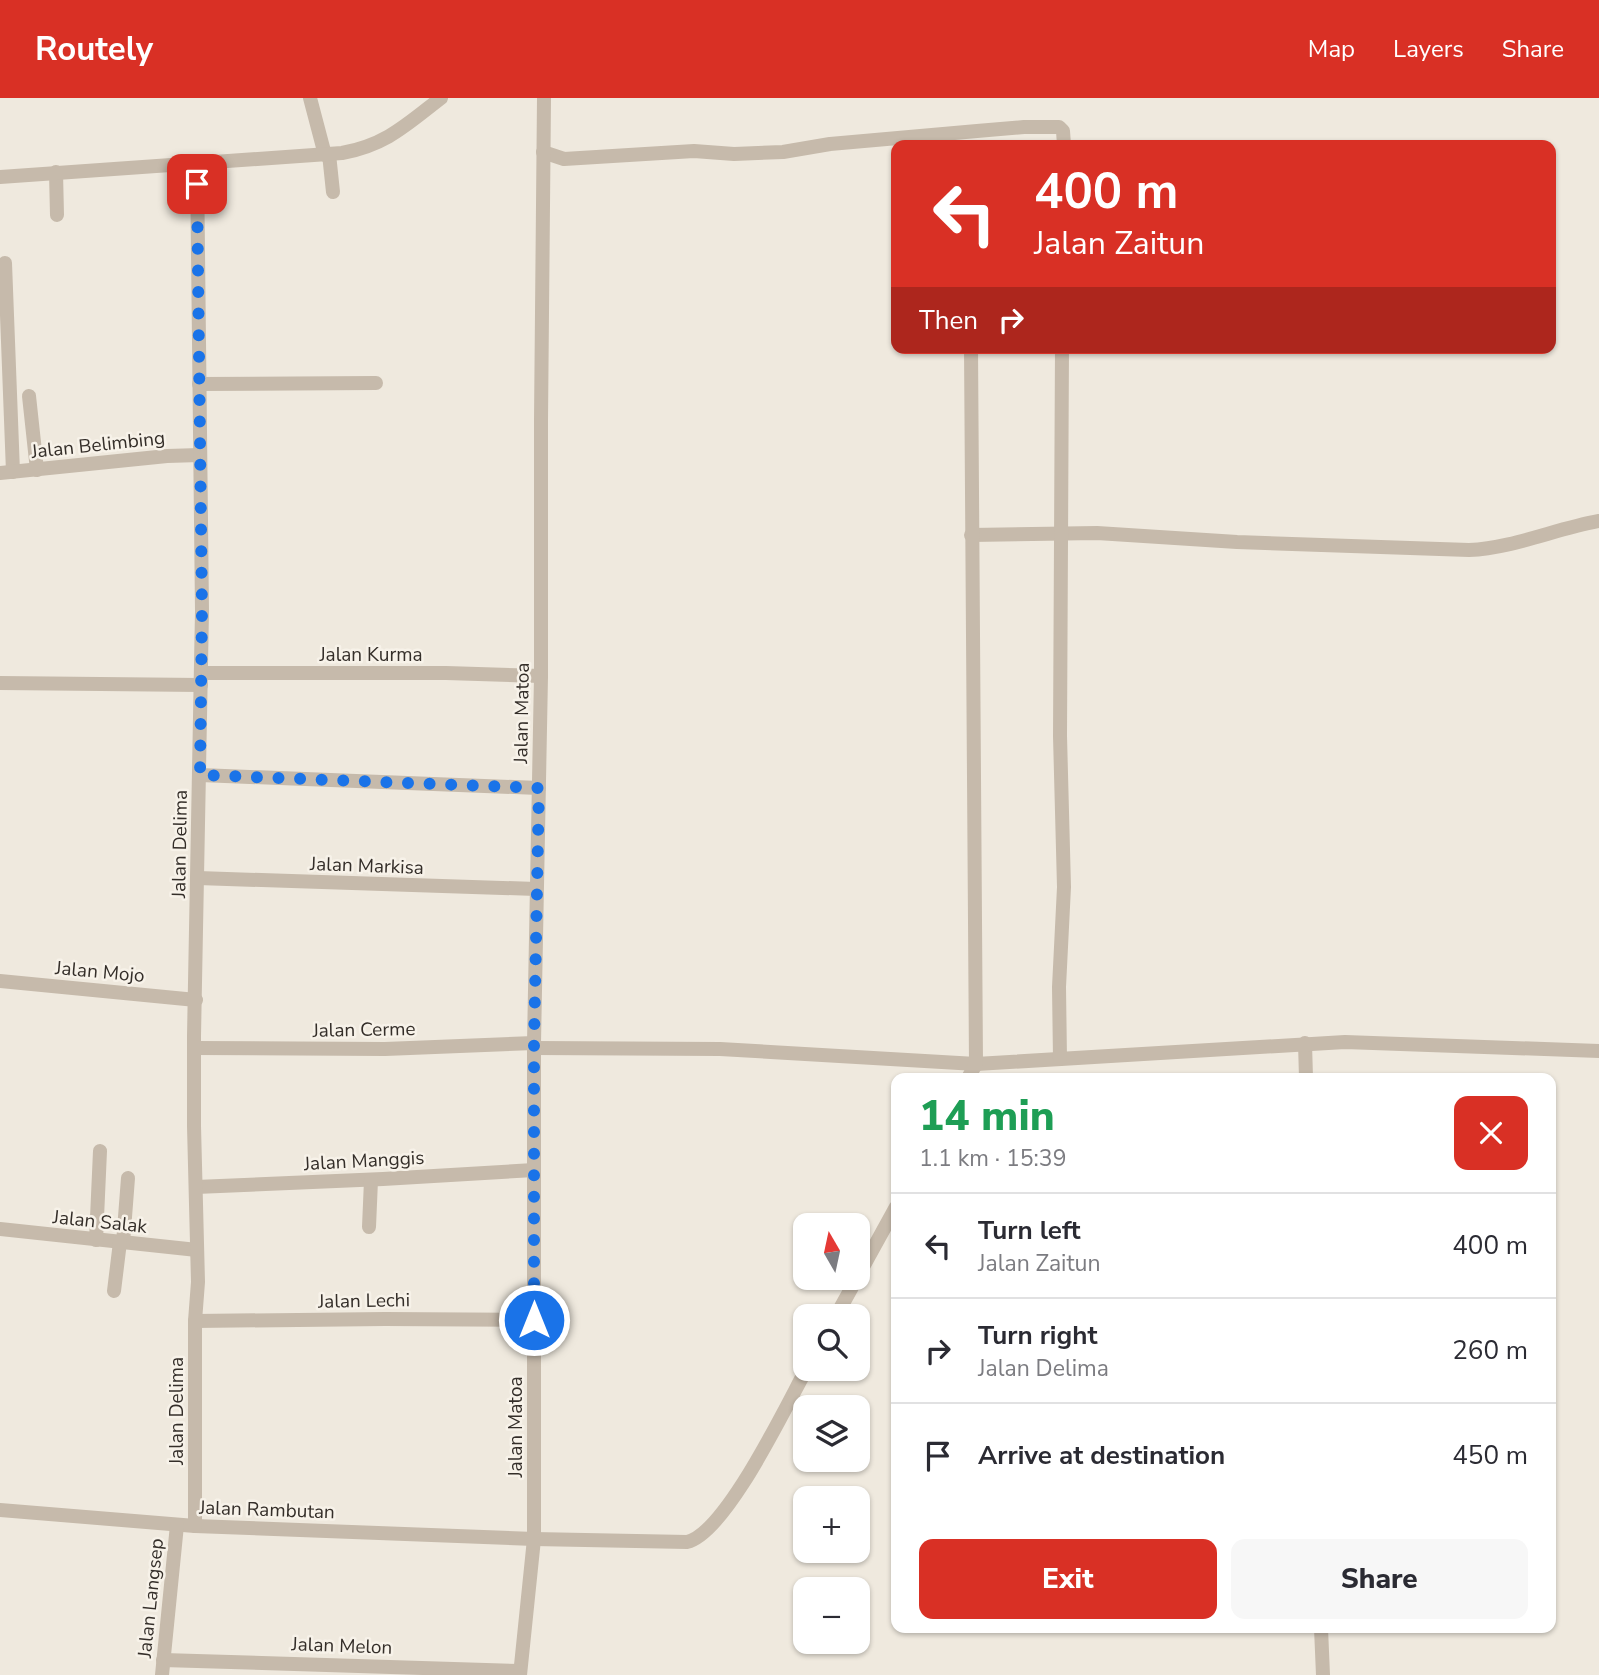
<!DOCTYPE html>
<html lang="en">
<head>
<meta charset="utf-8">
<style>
  :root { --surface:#fff; --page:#f7f7f7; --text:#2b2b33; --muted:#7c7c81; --line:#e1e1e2; --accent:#d93025 }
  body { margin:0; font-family:"Nunito Sans",sans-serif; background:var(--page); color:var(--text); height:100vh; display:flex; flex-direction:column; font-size:26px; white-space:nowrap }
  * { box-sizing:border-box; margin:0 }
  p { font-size:23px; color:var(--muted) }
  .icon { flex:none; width:38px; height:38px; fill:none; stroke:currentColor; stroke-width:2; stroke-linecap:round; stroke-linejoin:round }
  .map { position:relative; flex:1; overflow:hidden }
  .panel { position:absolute; left:891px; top:975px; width:665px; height:560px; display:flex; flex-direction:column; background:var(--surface); border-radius:14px; box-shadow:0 2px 5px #0004 }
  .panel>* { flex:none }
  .guide { position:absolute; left:891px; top:42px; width:665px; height:214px; border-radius:14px; box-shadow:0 2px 5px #0004; background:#d93025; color:#fff; overflow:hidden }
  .needle { width:46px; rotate:351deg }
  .fabs { position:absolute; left:793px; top:1115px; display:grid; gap:14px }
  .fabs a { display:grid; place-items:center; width:77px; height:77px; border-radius:14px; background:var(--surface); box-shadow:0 2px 5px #0004; font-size:35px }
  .pin { position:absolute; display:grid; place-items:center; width:60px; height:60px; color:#fff; margin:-30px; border-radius:14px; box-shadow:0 4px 10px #0006 }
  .me { position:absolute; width:77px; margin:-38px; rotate:0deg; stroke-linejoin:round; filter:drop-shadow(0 0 5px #0008) }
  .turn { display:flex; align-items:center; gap:24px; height:147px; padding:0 28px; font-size:32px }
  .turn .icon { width:91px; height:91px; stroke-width:2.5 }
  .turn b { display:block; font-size:49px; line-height:60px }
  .then { display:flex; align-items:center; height:66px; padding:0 28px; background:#0003; gap:14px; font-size:26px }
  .round { display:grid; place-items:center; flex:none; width:74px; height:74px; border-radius:14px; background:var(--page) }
  .headline { display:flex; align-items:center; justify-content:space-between; height:119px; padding:0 28px }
  h1 { font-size:42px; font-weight:800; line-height:52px; color:#1e9e55 }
  .button { display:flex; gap:14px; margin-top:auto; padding:14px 28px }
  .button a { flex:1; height:80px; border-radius:14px; background:var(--accent); color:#fff; font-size:28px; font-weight:800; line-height:80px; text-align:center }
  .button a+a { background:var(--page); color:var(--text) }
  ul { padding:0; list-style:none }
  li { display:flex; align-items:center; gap:21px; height:105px; padding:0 28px; border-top:2px solid var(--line) }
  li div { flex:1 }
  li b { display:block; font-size:26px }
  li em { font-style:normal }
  header { display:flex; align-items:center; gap:42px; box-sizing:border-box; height:98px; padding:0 35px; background:var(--accent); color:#fff }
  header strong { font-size:33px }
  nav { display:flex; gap:38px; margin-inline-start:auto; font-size:24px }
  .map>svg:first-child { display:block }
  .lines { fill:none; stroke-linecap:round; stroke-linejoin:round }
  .minor { stroke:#c6baab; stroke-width:14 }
  .route { stroke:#1a73e8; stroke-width:12; stroke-dasharray:0 21.6 }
  .labels { text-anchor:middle; stroke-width:5; stroke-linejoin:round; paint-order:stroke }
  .street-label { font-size:19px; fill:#342e29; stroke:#f7f2e9 }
</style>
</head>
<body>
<header>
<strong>Routely</strong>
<nav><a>Map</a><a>Layers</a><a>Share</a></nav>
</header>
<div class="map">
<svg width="1599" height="1577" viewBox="0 0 1599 1577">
  <rect width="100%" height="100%" fill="#efe9de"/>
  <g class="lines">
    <!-- minor -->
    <g class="minor">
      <path d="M310,0L325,57"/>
      <path d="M543,54L564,61L694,53L734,56L783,54L830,46L977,33L1024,29H1059L1063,33L1064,47"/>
      <path d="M329,56L333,94"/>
      <path d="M56,74L57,117"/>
      <path d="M0,79L342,55C386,47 406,27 441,0"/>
      <path d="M5,165L13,374"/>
      <path d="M199,286L376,285"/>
      <path d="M29,298L37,372"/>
      <path d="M0,375L167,358L200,357"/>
      <path d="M971,437L1097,435L1237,444L1469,452C1513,450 1555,431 1599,423"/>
      <path d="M202,575H446L541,578"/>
      <path d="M0,585L201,587"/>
      <path d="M200,677L539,690"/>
      <path d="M198,780L536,791"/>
      <path d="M0,883L196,902"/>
      <path d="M1305,945L1306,980"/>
      <path d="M194,950L385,951L534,945"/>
      <path d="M535,950L720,951L976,966L1345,944L1599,953"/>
      <path d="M1060,961L1059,889L1064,789L1060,638L1062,250"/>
      <path d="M968,980L976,966L971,250"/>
      <path d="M196,1089L383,1081L534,1072"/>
      <path d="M369,1129L371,1082"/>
      <path d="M0,1131L197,1152"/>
      <path d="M96,1142L100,1053"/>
      <path d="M123,1145L128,1080"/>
      <path d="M858,1178L896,1109"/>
      <path d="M114,1193L120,1144"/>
      <path d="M836,1218L857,1180"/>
      <path d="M195,1223L385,1221L534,1222"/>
      <path d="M0,1412L195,1428L534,1441L687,1444C726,1435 786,1308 807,1270"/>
      <path d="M195,1428V1223L198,1184L194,1028V938L202,513L197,64"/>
      <path d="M1321,1530L1323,1577"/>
      <path d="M163,1562L520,1573"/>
      <path d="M162,1577L177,1427"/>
      <path d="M520,1577L534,1441V945L541,578V322L544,0"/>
    </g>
  </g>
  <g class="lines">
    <!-- route -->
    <path class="route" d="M197,86L202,513L200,677L539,690L534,945V1222"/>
  </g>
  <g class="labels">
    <!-- street labels -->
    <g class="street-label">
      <text transform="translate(98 346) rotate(-6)" y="7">Jalan Belimbing</text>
      <text x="371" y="563">Jalan Kurma</text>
      <text transform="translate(521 615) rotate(-89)" y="7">Jalan Matoa</text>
      <text transform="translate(179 746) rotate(-89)" y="7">Jalan Delima</text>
      <text transform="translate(367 767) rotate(2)" y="7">Jalan Markisa</text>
      <text transform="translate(100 873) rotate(5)" y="7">Jalan Mojo</text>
      <text transform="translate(364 931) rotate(-1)" y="7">Jalan Cerme</text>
      <text transform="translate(364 1062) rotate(-3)" y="7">Jalan Manggis</text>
      <text transform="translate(100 1123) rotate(6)" y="7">Jalan Salak</text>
      <text transform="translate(364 1202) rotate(-1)" y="7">Jalan Lechi</text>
      <text transform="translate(176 1313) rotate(-90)" y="7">Jalan Delima</text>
      <text transform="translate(515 1329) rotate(-90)" y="7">Jalan Matoa</text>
      <text transform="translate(267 1411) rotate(2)" y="7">Jalan Rambutan</text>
      <text transform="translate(150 1500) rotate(-84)" y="7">Jalan Langsep</text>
      <text transform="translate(342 1547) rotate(2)" y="7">Jalan Melon</text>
    </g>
  </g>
</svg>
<div class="fabs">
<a><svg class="needle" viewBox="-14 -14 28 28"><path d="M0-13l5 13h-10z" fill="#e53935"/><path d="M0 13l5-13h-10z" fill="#7c7c81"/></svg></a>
<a><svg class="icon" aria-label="search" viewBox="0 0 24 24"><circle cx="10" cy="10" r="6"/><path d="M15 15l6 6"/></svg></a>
<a><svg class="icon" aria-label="layers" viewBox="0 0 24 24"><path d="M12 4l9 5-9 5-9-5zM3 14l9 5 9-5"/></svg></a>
<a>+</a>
<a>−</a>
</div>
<div class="pin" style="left:197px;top:86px;background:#d93025"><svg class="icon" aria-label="arrive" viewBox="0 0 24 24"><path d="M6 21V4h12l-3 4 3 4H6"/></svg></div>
<svg class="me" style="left:534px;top:1222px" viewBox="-20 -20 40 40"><circle r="17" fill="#1a73e8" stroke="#fff" stroke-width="3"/><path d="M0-11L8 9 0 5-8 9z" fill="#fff"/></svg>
<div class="guide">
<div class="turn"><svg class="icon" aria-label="left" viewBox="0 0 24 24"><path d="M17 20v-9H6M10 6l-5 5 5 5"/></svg><div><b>400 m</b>Jalan Zaitun</div></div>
<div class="then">Then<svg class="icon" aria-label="right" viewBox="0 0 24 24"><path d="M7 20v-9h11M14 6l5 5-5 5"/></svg></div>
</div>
<section class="panel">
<div class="headline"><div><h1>14 min</h1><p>1.1 km · 15:39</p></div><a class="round" style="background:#d93025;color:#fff"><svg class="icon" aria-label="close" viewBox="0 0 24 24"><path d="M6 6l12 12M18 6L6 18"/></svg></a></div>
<ul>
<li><svg class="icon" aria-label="left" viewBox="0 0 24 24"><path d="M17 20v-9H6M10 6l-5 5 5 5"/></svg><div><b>Turn left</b><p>Jalan Zaitun</p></div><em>400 m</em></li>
<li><svg class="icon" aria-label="right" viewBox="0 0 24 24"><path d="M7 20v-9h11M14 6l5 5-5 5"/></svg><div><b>Turn right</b><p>Jalan Delima</p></div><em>260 m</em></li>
<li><svg class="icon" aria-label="arrive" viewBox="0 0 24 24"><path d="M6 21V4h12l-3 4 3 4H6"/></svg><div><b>Arrive at destination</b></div><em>450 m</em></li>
</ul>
<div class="button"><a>Exit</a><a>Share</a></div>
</section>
</div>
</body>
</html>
